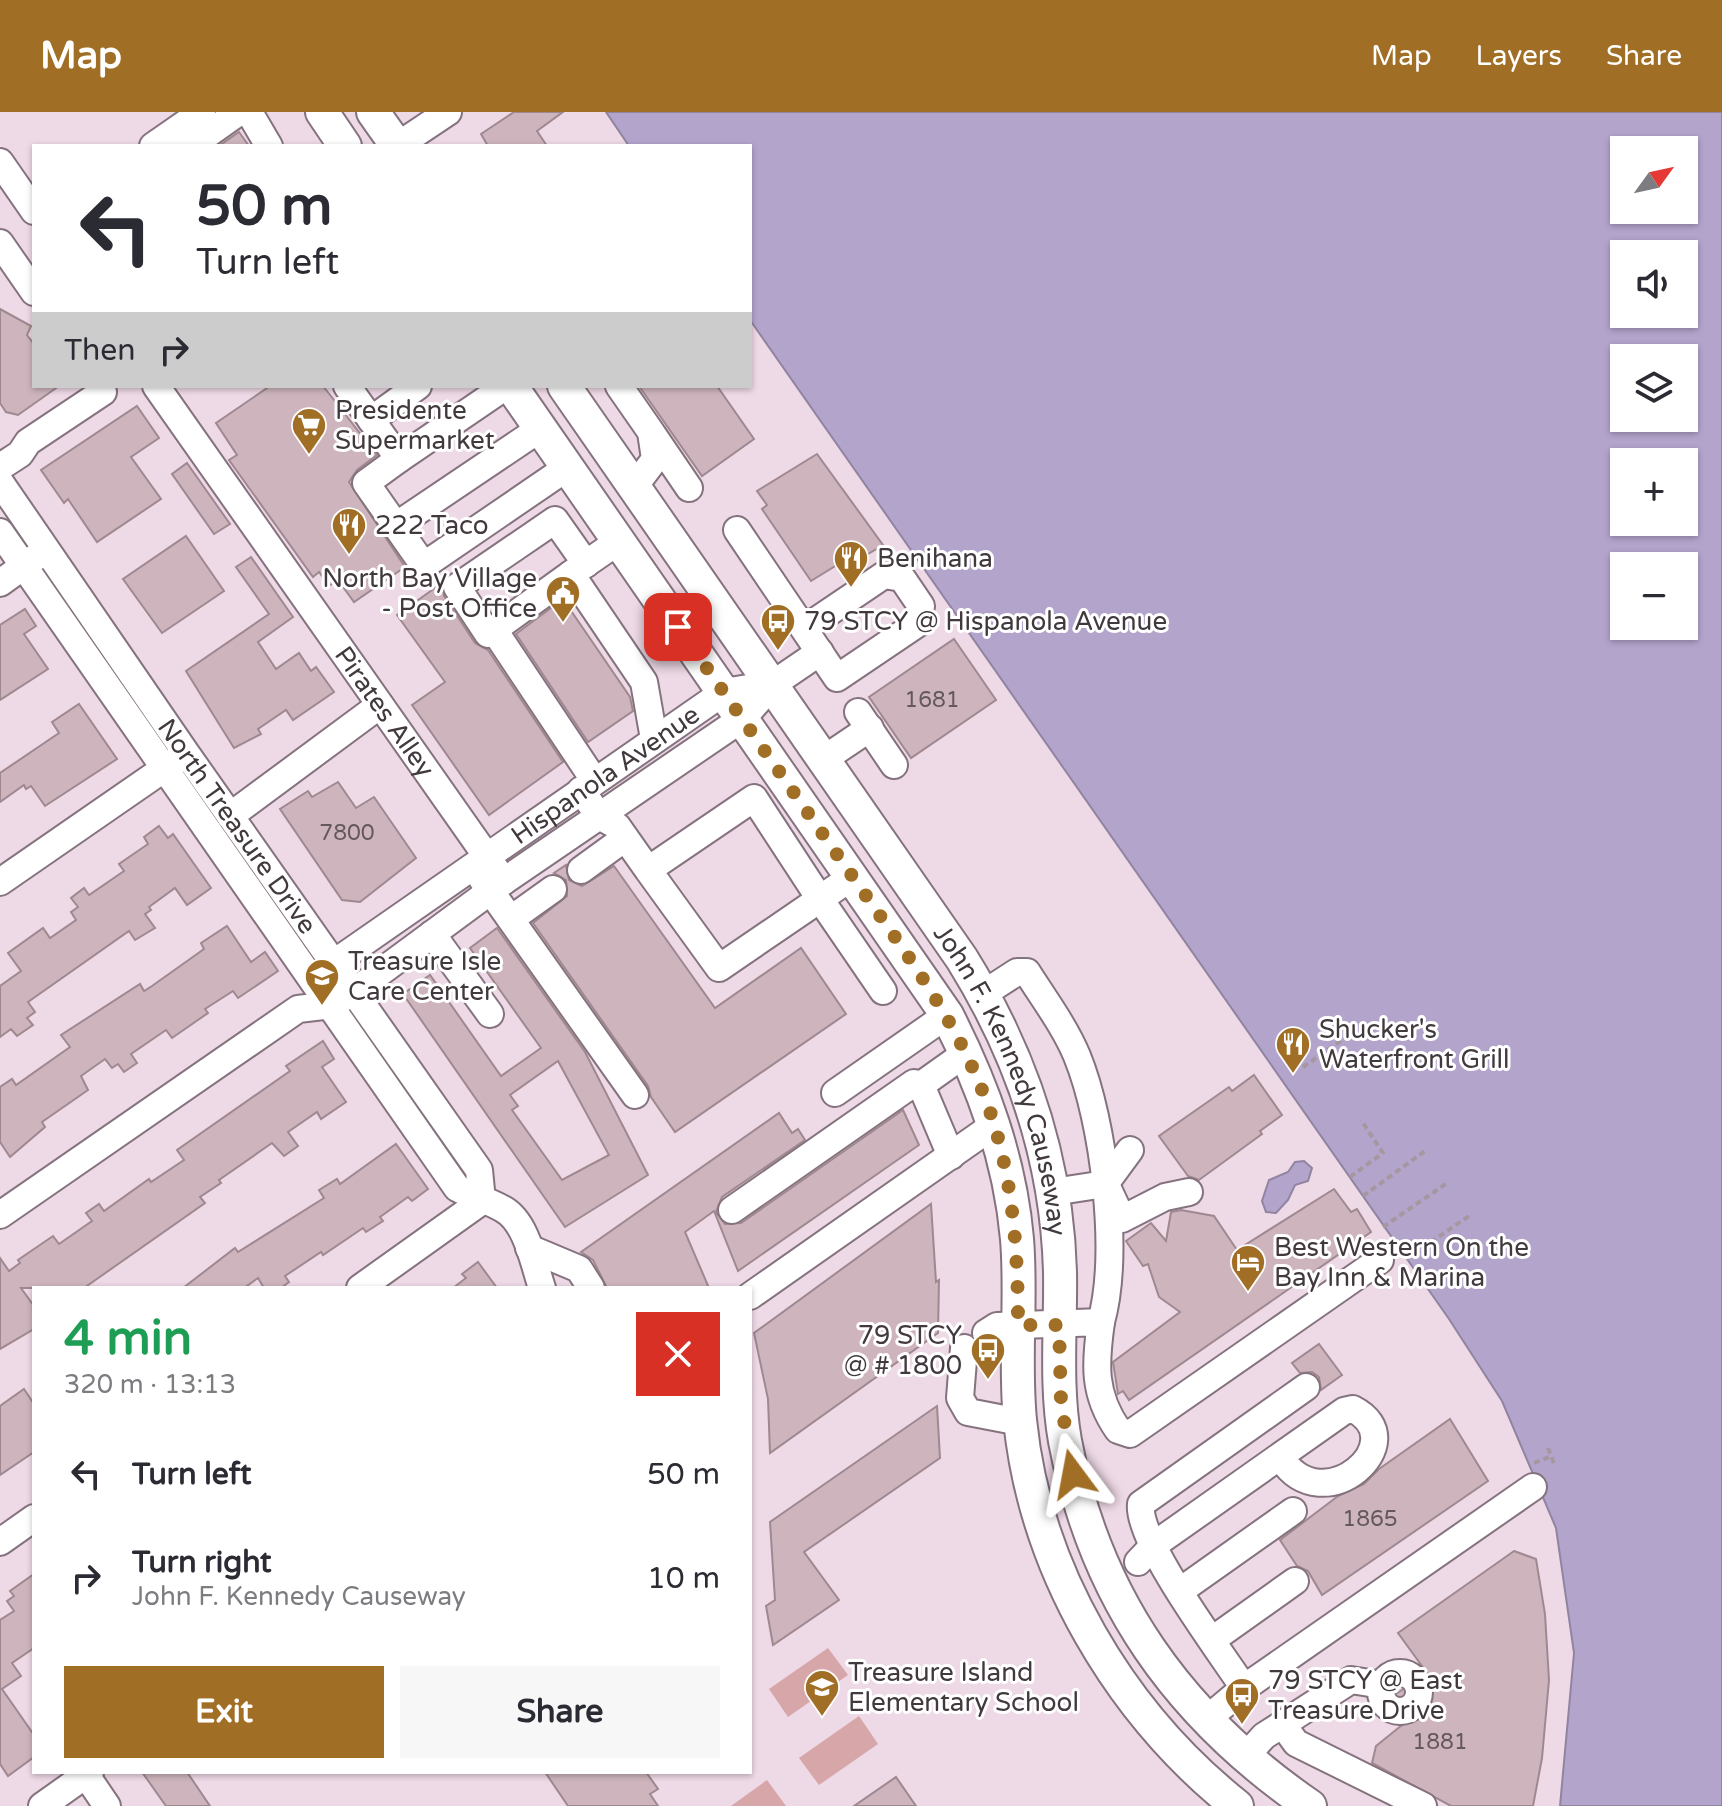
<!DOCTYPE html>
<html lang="en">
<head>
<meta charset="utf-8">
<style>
  :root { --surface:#fff; --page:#f7f7f7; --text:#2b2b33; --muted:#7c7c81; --accent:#a16e25 }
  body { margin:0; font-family:"Varela Round",sans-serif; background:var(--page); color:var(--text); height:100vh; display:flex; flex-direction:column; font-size:30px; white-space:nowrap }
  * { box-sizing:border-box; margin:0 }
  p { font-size:26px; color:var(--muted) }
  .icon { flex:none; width:44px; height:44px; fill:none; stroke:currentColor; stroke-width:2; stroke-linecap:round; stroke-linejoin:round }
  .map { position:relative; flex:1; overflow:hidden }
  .details { position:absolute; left:32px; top:1174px; width:720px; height:488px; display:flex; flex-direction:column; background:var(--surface); border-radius:0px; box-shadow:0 2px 6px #0004 }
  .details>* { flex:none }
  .guide { position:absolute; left:32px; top:32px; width:720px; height:244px; border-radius:0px; box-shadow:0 2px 6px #0004; background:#fff; color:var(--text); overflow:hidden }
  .needle { width:52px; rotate:57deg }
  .tools { position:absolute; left:1610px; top:24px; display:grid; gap:16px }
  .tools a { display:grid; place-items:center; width:88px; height:88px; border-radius:0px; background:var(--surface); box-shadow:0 2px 6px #0004; font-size:40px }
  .pin { position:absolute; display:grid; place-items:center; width:68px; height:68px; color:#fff; margin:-34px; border-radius:16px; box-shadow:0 4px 12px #0006 }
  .me { position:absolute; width:88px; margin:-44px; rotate:347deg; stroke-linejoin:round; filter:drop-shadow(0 0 6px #0008) }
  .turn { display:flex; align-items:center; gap:28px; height:168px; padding:0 32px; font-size:36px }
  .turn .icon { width:104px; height:104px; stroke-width:2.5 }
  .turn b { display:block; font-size:56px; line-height:68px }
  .then { display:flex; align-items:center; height:76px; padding:0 32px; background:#0003; gap:16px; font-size:30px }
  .round { display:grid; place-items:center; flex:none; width:84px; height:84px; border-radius:0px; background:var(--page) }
  .headline { display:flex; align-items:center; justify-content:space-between; height:136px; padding:0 32px }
  h1 { font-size:48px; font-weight:700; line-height:60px; color:#1e9e55 }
  .primary-button { display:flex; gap:16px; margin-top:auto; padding:16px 32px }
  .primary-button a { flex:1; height:92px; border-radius:0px; background:var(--accent); color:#fff; font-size:32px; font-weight:700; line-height:92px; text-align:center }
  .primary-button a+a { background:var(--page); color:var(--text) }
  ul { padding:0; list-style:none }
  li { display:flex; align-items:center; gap:24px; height:104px; padding:0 32px }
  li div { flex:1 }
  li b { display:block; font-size:30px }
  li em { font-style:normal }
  header { display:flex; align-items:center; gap:48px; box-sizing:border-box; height:112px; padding:0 40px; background:var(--accent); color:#fff }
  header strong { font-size:38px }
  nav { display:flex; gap:44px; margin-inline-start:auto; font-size:28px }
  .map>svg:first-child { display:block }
  .green { fill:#d7a6a8 }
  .water { fill:#b3a4cc; stroke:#9184a1; stroke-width:2; fill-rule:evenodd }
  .building { fill:#ceb5bd; stroke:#9f888f; stroke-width:2; fill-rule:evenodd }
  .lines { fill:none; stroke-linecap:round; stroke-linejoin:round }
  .minor-casing { stroke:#85727f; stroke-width:30 }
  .major-casing { stroke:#85727f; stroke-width:36 }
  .path { stroke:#a596a0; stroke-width:4; stroke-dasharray:6 4; stroke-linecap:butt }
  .minor { stroke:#fff; stroke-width:26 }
  .major { stroke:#fff; stroke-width:32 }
  .route { stroke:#a16e25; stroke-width:14; stroke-dasharray:0 25.2 }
  .labels { text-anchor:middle; stroke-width:6; stroke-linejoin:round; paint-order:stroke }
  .number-label { font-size:22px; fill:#64585e }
  .poi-label { font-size:26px; fill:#41393e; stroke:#fff; text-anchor:start }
  .street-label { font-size:26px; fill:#41393e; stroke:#fff }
</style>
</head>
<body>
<header>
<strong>Map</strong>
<nav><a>Map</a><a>Layers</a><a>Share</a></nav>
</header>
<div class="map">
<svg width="1722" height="1694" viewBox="0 0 1722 1694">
  <rect width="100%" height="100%" fill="#eed9e6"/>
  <!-- green -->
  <g class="green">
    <path d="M828,1536L848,1563L788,1605L769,1577Z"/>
    <path d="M859,1604L878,1632L819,1673L799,1646Z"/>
    <path d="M767,1668L786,1694H731Z"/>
  </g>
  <!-- water -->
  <g class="water">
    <path d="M606,0H1722V1694H1560L1574,1541L1556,1416L1502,1289L1449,1207L750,208V34H629ZM1624,38H1684V98H1624ZM1624,142H1684V202H1624ZM1624,246H1684V306H1624ZM1624,350H1684V410H1624ZM1624,454H1684V514H1624Z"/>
    <path d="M1304,1049L1312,1056L1308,1069L1295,1073L1288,1088L1276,1101L1266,1100L1262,1089L1269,1068L1288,1060L1295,1050Z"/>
  </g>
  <!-- building -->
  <g class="building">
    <path d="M514,0H563L537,19L547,34H488L481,22Z"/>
    <path d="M239,20L249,34H219Z"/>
    <path d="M0,197L31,214L27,223L34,232V274H59L18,303L6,300L0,291Z"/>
    <path d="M270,274H323L377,343L357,358L349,370L405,455L354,490L338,468L329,474L319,460L313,465L229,348L237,343L216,311Z"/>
    <path d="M639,274H717L754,327L702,364Z"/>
    <path d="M137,294L159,326L131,345L161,387L97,430L68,387L64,391L41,358Z"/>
    <path d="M817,342L883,433L853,451L850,445L811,469L762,397L767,393L757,379Z"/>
    <path d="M187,351L230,412L214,422L172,362Z"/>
    <path d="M186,424L224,479L162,521L123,467Z"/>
    <path d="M251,445L293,505L258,530L276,557L299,541L311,559L316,555L334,580L293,608L286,598L258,617L261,622L234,636L186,559L269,502L236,455Z"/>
    <path d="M442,471L444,484L475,531L488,538L563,650L489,703L412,593L445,570L397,503Z"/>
    <path d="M563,487L630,585L633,599L588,630L516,522Z"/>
    <path d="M25,497L36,514L24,522L48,557L0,588V513Z"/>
    <path d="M954,527L996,588L911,646L869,585Z"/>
    <path d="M79,592L117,647L45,694L31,674L26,677L24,673L0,690V661L59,621L52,610Z"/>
    <path d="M338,670L356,696L374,685L416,746L360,790L342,788L280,697L308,679L312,685Z"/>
    <path d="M159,714L168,726L173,722L211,776L187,793L175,776L149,795L151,798L145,802L155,816L135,828L129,819L28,890L35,900L27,906L33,913L17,924L11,917L0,925V874L21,859L8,841L43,816L50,826L76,808L71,800L78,795L71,786L84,776L89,783L124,759L119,752L148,732L144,725Z"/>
    <path d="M566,753L569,768L582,774L614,754L715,896L801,836L846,902L675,1020L651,985L648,974L533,811L567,784L566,768L554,761Z"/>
    <path d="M227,814L251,850L265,840L278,859L238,886L233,879L205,897L208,901L172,926L166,918L131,942L137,951L124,960L118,952L112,956L105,947L81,964L88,978L42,1010L45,1015L10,1045L0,1030V975L12,967L16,973L70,935L61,923L140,872L144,879L152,874L204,837L201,831Z"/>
    <path d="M497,816L585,940L648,1063L565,1115L403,882L430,863L501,964L541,936L470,836ZM558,949L609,1043L562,1068L512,998L518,994L510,983Z"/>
    <path d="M323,929L334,947L322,955L346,990L321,1007L317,1000L288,1020L298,1034L284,1044L272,1031L219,1068L221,1071L200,1085L205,1091L84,1176H21L34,1194V1217L0,1237V1146L9,1159L20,1151L18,1148L53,1124L59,1132L92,1109L86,1101L99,1092L104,1099L149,1067L151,1070L184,1048L177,1038L290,959L286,954Z"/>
    <path d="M1254,963L1282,1003L1260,1019L1262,1022L1199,1068L1188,1064L1159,1024L1229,975L1232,979Z"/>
    <path d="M903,998L919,1033L738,1159L714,1099L685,1120L709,1176H607L593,1148L581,1140L779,1001L792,1021L798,1017L805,1028L722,1085L716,1100L725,1112L741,1111Z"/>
    <path d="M396,1032L428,1077L412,1089L408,1085L380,1105L383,1109L366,1120L363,1116L323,1143L321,1140L285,1164L289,1170L281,1176H264L258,1166L244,1176H183L235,1136L238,1140L324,1086L319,1078L337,1067L340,1072Z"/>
    <path d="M1334,1077L1351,1100L1357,1097L1371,1120L1129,1288L1123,1279L1118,1282L1113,1250L1180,1200L1159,1185L1148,1152L1143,1154L1126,1129L1151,1111L1166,1129L1171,1100L1181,1098L1214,1104L1237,1138Z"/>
    <path d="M931,1092L936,1170L939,1168L938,1221L770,1341L768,1287L754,1221Z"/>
    <path d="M478,1150L497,1176H453L466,1166L462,1162Z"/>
    <path d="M1319,1232L1342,1263L1321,1278L1319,1265L1312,1260L1300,1261L1292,1251Z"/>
    <path d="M24,1277L34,1292V1340L0,1363V1294Z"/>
    <path d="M937,1294L940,1346L804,1440L839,1488L773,1533L766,1494L775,1488L770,1410Z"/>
    <path d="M1450,1307L1488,1369L1322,1483L1308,1459L1297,1454L1280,1428L1338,1384L1364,1372L1379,1357Z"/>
    <path d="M1514,1439L1536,1447L1545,1502L1549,1568L1542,1646L1533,1694H1451L1372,1651L1376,1634L1407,1609L1393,1584L1427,1561L1398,1521Z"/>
    <path d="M34,1462V1536L12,1551L21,1564L2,1577L34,1623V1645L8,1664L0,1652V1508L14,1499L7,1489L14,1484L10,1479Z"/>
    <path d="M142,1660H187L210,1694H166Z"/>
    <path d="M545,1660H646L658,1677L650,1682L658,1694H568Z"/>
    <path d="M896,1665L916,1694H854Z"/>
  </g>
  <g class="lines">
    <!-- minor casing -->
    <g class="minor-casing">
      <g id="minor">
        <path d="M249,0L269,34"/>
        <path d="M153,34L202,0"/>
        <path d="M191,34L239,0"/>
        <path d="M397,34L448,0"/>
        <path d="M0,50L34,99"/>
        <path d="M0,131L34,180"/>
        <path id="s1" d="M156,274L504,769"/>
        <path d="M347,274L399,347L366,371L422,451L429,450L568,355"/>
        <path d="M619,274L651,320L655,347L634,375"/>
        <path d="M371,308L418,274"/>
        <path d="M653,323L689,376"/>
        <path d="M399,347L506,274"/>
        <path d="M0,355L20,342L28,330L103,280L99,274"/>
        <path id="s2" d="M0,370L186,641L479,1058L482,1089"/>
        <path d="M397,413L541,316"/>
        <path d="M737,418L837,566L917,512L921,494L902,466L884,463L804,517"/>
        <path d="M0,420L457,1076C472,1084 489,1089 503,1097C527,1110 534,1153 542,1176"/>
        <path d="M619,429L571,462L644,570L654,627"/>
        <path d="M571,462L488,522L457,475L555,408L586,452"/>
        <path d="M0,471L36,445"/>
        <path d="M494,518L594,668"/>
        <path d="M858,600L894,653"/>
        <path d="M824,647L870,616"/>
        <path d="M581,678L599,704L617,714L648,758L754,686L820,787L719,856L648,758"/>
        <path d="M230,704L380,593"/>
        <path d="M581,758L625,726"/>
        <path d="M853,764L820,787L883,879"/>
        <path d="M482,767L635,983"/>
        <path d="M0,770L178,647"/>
        <path d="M511,807L553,777"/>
        <path d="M432,822L490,902"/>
        <path id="s3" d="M321,860L724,580L773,572"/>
        <path d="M983,882L1017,860H1027C1044,887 1065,915 1077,944C1104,1010 1120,1141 1101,1210"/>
        <path d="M921,973L951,1044"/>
        <path d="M835,981L947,903"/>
        <path d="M1109,1079L1122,1107L1165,1085L1189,1080"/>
        <path d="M1053,1080L1105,1072L1130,1038"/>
        <path d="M732,1098L914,971L921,973L966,941"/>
        <path d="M0,1103L298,897L332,893L359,876L504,769L743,606L773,572L820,540"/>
        <path d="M529,1136L579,1157L591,1176"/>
        <path d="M360,1176L482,1089"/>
        <path d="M750,1184L994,1013"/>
        <path d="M986,1221L997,1214L1101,1210C1095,1252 1093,1282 1118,1318L1130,1322L1380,1148"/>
        <path d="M964,1236L960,1286L968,1300L1020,1310"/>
        <path d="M0,1430L34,1406"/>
        <path d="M1138,1450L1154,1433L1344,1299L1353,1297C1416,1329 1323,1412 1281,1346"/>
        <path d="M1180,1479L1293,1399"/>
        <path d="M1212,1528L1295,1469"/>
        <circle cx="1400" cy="1580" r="19"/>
        <path d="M1244,1576L1533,1375"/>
        <path d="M1206,1608L1244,1576C1221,1541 1136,1428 1141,1392L1306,1275"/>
        <path d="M1283,1613L1296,1631L1423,1694"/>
        <path d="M1245,1645L1264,1624L1351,1568L1382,1573"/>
        <path d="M86,1663L107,1694"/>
        <path d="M42,1694L90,1660"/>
      </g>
    </g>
    <!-- major casing -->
    <g class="major-casing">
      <g id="major">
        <path d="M322,0L345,34"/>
        <path d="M373,0L397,34"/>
        <path d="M511,274L947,903C983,974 1010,1047 1017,1127C1022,1187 1014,1248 1020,1308C1035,1458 1120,1601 1237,1694"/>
        <path id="s4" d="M564,274L962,847C1021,942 1057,1047 1060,1160C1061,1216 1055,1273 1065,1329C1095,1487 1179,1604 1310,1694"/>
      </g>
    </g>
    <!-- path -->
    <g class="path">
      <path d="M1303,955L1352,921"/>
      <path d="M1350,1065L1383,1041L1361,1008"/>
      <path d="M1363,1084L1425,1039"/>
      <path d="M1383,1115L1447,1071"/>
      <path d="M1406,1147L1469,1104"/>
      <path d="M1548,1336L1555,1354"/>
      <path d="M1534,1351L1552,1344"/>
    </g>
    <!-- minor -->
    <use href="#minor" class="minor"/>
    <!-- major -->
    <use href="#major" class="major"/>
  </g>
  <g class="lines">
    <!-- route -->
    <path class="route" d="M678,515C737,599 796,684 855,768C910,847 967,922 995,1015C1014,1080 1018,1145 1018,1213H1059L1061,1290L1073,1362"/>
  </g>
  <!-- icons -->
  <defs>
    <g id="supermarket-pin" transform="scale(1.8)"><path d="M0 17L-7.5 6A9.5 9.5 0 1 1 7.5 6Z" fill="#a16e25" stroke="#fff"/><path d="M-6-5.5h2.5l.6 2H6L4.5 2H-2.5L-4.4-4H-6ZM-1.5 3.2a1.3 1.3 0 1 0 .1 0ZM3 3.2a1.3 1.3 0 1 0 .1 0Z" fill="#fff"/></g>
    <g id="restaurant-pin" transform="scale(1.8)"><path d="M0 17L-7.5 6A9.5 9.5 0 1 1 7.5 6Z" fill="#a16e25" stroke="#fff"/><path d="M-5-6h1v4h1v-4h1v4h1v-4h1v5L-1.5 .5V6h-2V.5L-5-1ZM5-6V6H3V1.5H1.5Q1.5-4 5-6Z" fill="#fff"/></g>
    <g id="civic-pin" transform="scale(1.8)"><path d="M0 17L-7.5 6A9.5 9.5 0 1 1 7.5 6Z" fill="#a16e25" stroke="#fff"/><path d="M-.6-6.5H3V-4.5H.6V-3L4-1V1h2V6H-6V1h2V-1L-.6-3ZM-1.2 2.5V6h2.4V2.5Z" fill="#fff"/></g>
    <g id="bus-pin" transform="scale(1.8)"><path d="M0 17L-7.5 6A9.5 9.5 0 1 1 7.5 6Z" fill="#a16e25" stroke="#fff"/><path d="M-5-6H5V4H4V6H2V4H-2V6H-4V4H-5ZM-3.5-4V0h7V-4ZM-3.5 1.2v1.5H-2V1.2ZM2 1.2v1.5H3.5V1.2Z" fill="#fff"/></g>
    <g id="school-pin" transform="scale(1.8)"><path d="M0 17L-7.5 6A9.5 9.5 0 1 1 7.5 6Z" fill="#a16e25" stroke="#fff"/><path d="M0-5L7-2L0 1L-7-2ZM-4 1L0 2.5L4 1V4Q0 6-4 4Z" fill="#fff"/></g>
    <g id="hotel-pin" transform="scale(1.8)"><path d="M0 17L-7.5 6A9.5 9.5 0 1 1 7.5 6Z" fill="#a16e25" stroke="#fff"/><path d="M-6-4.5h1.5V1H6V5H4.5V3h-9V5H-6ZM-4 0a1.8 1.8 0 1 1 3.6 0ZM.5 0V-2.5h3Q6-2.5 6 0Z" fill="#fff"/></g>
  </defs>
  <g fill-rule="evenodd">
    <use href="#supermarket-pin" x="309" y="313"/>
    <use href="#restaurant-pin" x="349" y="413"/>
    <use href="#restaurant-pin" x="851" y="446"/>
    <use href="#civic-pin" x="563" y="481"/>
    <use href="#bus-pin" x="778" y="509"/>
    <use href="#school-pin" x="322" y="864"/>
    <use href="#restaurant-pin" x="1293" y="932"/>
    <use href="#hotel-pin" x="1248" y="1150"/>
    <use href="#bus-pin" x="988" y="1238"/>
    <use href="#school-pin" x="822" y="1575"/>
    <use href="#bus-pin" x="1242" y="1583"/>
  </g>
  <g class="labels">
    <!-- number labels -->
    <g class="number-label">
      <text x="932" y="595">1681</text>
      <text x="347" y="728">7800</text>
      <text x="1370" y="1414">1865</text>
      <text x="1440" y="1637">1881</text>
    </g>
    <!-- poi labels -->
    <g class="poi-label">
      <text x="335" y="307">Presidente<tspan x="335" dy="30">Supermarket</tspan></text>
      <text x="375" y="422">222 Taco</text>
      <text x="877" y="455">Benihana</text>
      <text x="537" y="475" text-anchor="end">North Bay Village<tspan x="537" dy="30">- Post Office</tspan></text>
      <text x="804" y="518">79 STCY @ Hispanola Avenue</text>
      <text x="348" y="858">Treasure Isle<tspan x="348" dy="30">Care Center</tspan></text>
      <text x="1319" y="926">Shucker's<tspan x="1319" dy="30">Waterfront Grill</tspan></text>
      <text x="1274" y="1144">Best Western On the<tspan x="1274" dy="30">Bay Inn &amp; Marina</tspan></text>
      <text x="962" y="1232" text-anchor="end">79 STCY<tspan x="962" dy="30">@ # 1800</tspan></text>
      <text x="848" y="1569">Treasure Island<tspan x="848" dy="30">Elementary School</tspan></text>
      <text x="1268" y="1577">79 STCY @ East<tspan x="1268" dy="30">Treasure Drive</tspan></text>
    </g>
    <!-- street labels -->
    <g class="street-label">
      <text dy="9" stroke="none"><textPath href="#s1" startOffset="398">Pirates Alley</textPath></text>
      <text dy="9" stroke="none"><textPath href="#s3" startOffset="346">Hispanola Avenue</textPath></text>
      <text dy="9" stroke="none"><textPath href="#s2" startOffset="418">North Treasure Drive</textPath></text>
      <text dy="9" stroke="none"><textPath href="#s4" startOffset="826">John F. Kennedy Causeway</textPath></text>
    </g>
  </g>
</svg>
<div class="tools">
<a><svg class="needle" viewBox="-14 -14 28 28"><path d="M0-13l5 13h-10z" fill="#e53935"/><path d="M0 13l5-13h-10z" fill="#7c7c81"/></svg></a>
<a><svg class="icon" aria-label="sound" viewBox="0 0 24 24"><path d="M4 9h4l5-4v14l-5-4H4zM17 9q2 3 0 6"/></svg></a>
<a><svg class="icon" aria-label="layers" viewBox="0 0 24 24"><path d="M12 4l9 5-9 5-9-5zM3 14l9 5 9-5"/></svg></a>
<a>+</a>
<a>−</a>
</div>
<div class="pin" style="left:678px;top:515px;background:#d93025"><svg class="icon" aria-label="arrive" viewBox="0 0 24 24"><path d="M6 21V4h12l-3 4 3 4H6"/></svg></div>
<svg class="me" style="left:1073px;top:1362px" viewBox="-20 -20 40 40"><path d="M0-17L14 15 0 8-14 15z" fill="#a16e25" stroke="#fff" stroke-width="4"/></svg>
<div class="guide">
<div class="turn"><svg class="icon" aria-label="left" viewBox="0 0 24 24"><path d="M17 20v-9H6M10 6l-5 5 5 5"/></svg><div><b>50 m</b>Turn left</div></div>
<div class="then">Then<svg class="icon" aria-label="right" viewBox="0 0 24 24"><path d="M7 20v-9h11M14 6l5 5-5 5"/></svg></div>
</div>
<section class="details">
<div class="headline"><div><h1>4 min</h1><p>320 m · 13:13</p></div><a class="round" style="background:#d93025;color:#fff"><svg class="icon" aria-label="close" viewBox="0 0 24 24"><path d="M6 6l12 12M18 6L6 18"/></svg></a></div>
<ul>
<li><svg class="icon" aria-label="left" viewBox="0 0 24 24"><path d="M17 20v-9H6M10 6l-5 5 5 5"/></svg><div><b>Turn left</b></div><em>50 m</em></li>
<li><svg class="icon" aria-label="right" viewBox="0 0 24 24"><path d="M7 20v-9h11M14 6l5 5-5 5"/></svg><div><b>Turn right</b><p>John F. Kennedy Causeway</p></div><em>10 m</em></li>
</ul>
<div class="primary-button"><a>Exit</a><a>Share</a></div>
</section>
</div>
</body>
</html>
